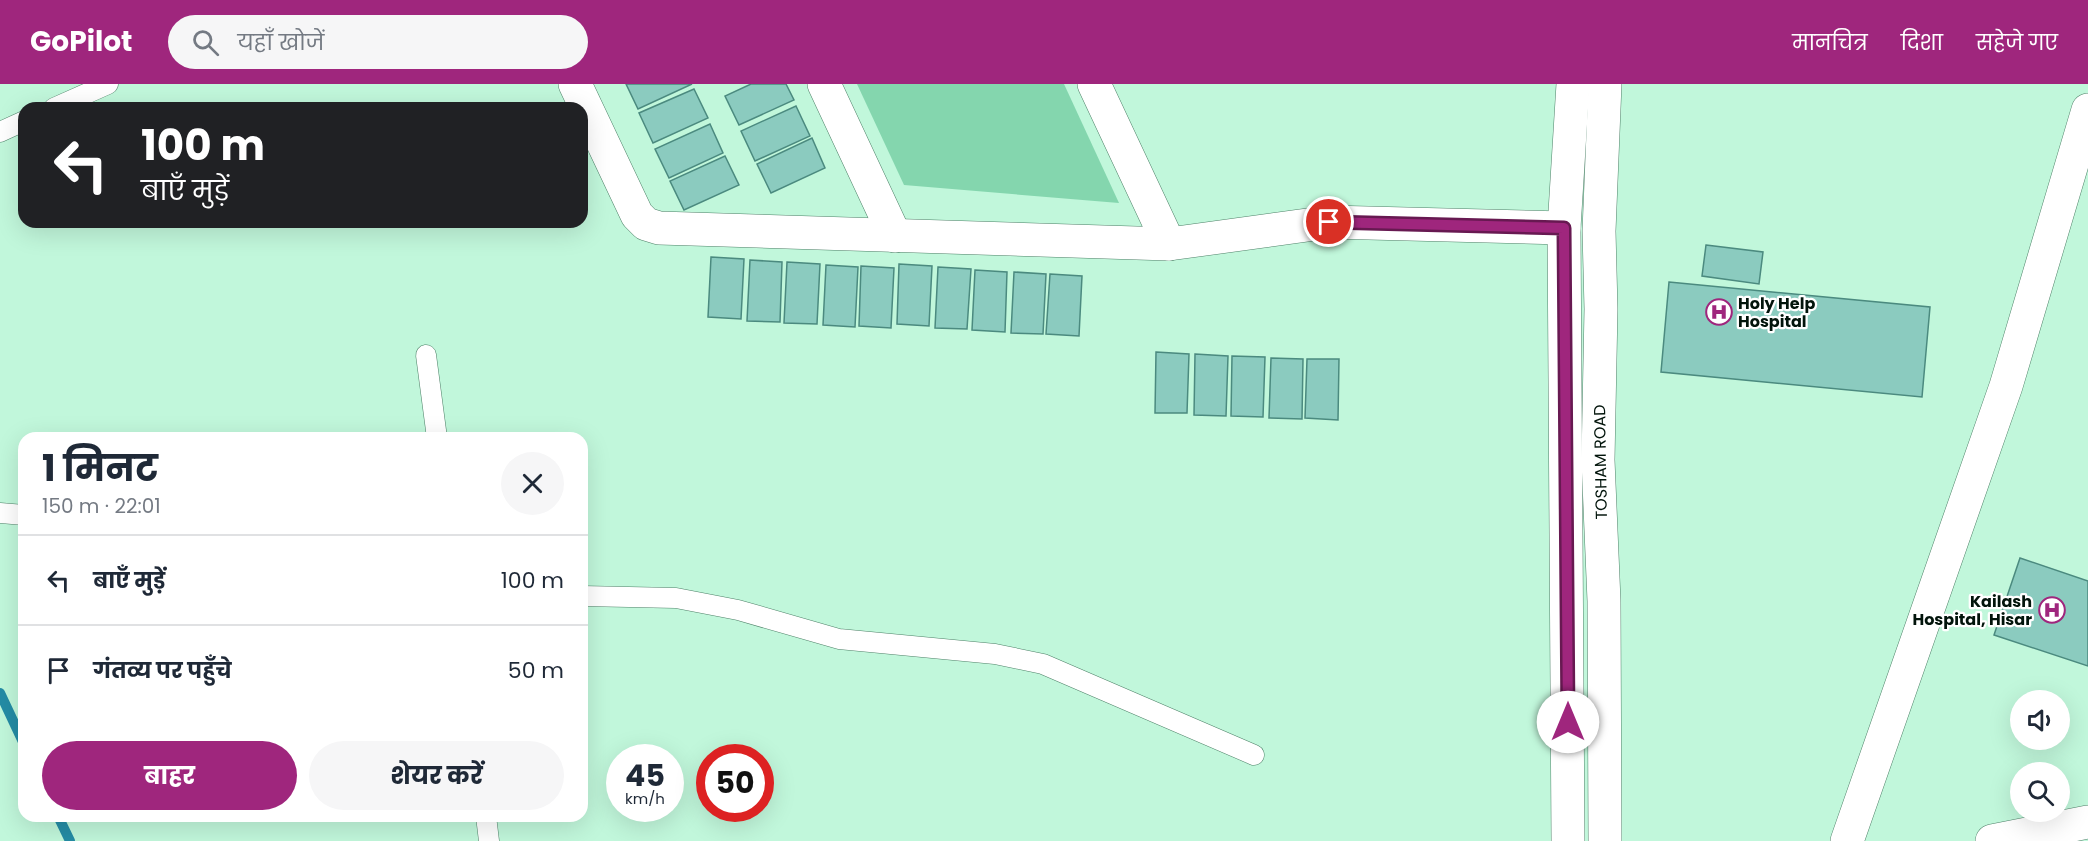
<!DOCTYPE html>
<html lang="hi">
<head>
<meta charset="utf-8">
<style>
  :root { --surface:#fff; --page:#f6f6f7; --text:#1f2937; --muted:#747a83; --line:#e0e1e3; --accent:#9f267d }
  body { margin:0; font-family:Poppins,"Noto Sans Devanagari",sans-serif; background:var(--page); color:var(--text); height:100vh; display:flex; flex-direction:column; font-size:22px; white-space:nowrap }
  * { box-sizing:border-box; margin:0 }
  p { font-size:20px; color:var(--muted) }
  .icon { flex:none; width:33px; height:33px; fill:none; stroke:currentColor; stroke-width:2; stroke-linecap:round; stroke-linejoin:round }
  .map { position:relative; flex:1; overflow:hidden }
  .panel { position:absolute; left:18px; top:348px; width:570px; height:390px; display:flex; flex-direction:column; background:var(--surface); border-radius:18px; box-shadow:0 6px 24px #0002 }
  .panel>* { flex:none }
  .guide { position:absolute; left:18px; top:18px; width:570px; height:126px; border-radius:18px; box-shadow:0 6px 24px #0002; background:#202124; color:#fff; overflow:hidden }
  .fabs { position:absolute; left:2010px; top:606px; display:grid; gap:12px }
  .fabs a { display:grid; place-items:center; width:60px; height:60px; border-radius:50%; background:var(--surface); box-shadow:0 6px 24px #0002; font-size:30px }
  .speed { position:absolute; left:606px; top:660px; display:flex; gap:12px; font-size:30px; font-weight:700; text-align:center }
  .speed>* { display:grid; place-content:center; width:78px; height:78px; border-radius:50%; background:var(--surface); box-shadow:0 6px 24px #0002; line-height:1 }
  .speed small { font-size:15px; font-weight:400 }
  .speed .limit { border:9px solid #d22; background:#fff; color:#111 }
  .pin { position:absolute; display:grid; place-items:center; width:51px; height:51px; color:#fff; margin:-26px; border:3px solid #fff; border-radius:50%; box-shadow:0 2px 6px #0007 }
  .me { position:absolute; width:66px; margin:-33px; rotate:0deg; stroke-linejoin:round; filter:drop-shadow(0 0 4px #0008) }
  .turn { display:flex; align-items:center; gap:21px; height:126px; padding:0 24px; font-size:27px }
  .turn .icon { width:78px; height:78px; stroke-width:2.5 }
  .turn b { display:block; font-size:42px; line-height:51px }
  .round { display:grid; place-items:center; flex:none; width:63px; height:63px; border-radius:32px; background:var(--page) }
  .summary { display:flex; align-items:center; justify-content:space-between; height:102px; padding:0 24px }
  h1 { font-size:36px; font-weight:700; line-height:45px }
  .primary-button { display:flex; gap:12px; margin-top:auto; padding:12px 24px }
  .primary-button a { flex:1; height:69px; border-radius:36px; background:var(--accent); color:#fff; font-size:24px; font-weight:700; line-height:69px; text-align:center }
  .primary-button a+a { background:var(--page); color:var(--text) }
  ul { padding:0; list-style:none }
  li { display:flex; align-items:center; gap:18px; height:90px; padding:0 24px; border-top:2px solid var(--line) }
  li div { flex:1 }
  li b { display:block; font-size:22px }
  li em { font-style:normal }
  header { display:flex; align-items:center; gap:36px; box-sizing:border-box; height:84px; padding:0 30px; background:var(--accent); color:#fff }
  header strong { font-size:28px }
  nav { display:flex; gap:33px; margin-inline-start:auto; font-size:21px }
  .search { width:420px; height:54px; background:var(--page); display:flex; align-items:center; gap:15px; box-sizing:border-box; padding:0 21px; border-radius:33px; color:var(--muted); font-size:22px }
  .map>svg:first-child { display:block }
  .green { fill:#84d6ae }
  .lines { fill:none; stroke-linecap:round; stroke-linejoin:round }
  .stream { stroke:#248ca5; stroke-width:10 }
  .building { fill:#8bcbbf; stroke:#4b8a7f; stroke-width:1.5 }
  .service-casing { stroke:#4f8269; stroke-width:21 }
  .minor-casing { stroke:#4f8269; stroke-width:34 }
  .secondary-casing { stroke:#4f8269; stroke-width:34 }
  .service { stroke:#fff; stroke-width:20 }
  .minor { stroke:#fff; stroke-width:33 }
  .secondary { stroke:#fff; stroke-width:33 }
  .route-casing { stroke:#671951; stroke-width:15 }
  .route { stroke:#9f267d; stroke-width:10 }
  .labels { text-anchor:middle; stroke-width:4.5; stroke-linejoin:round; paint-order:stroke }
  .poi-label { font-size:16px; font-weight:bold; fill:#02140b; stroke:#fff; text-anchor:start }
  .street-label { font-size:16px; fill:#02140b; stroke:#fff }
</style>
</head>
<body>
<header>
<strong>GoPilot</strong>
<div class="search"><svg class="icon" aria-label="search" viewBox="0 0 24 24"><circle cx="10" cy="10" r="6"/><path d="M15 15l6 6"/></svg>यहाँ खोजें</div>
<nav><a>मानचित्र</a><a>दिशा</a><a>सहेजे गए</a></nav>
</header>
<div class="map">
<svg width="2088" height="757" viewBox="0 0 2088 757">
  <rect width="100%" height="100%" fill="#c1f7db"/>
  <!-- green -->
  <path class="green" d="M857,0H1064L1119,119L904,101Z"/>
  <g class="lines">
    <!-- stream -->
    <g class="stream">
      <path d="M0,609L24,660"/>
      <path d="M58,732L70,757"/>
    </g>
  </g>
  <!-- building -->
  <g class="building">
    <path d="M626,0H692L638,25Z"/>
    <path d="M751,0H786L794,16L739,41L725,12Z"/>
    <path d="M694,5L708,34L653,59L639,29Z"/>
    <path d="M796,22L810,52L755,77L741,47Z"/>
    <path d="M710,40L723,69L669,94L655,65Z"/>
    <path d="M812,54L825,84L771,109L757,80Z"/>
    <path d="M725,72L739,101L684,126L670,97Z"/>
    <path d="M1706,161L1763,168L1759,200L1702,192Z"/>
    <path d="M711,173L744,175L741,235L708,233Z"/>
    <path d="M750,176L782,178L780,238L747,237Z"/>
    <path d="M787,178L820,180L817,240L784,239Z"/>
    <path d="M899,180L932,182L929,242L897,240Z"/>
    <path d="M826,181L858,183L855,243L823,241Z"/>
    <path d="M861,182L894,184L891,244L859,242Z"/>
    <path d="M938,183L971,185L967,245L935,244Z"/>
    <path d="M975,186L1007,188L1005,248L972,246Z"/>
    <path d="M1014,188L1046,190L1043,250L1011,249Z"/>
    <path d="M1050,190L1082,192L1079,252L1046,250Z"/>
    <path d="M1669,198L1930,223L1922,313L1661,288Z"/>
    <path d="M1156,268L1189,270L1187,329H1155Z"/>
    <path d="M1195,270L1228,272L1226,332L1194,331Z"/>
    <path d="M1232,272L1265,273L1263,333L1231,332Z"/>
    <path d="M1271,274L1303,275L1302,335L1269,334Z"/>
    <path d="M1307,275H1339L1338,336L1305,334Z"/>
    <path d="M2020,474L2088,497V582L1994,551Z"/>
  </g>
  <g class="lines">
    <!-- service casing -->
    <g class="service-casing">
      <g id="service">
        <path d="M54,24L108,0"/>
        <path d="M0,48L24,37"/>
        <path d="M426,271L437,354"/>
        <path d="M0,429L24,431"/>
        <path d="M582,512L676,514L738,526L839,555L995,570L1043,580L1254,671"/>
        <path d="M486,732L489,757"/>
      </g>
    </g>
    <!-- minor casing -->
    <g class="minor-casing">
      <g id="minor">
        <path d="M575,0L637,131L646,140L659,144L1169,160L1329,138L1564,144"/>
        <path d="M824,0L895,152"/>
        <path d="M1094,0L1169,160"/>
        <path d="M1847,757L2006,302L2088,26"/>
        <path d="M1992,757L2088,738"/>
      </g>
    </g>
    <!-- secondary casing -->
    <g class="secondary-casing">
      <g id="secondary">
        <path d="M1568,757L1564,144L1573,0"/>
        <path d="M1605,757L1604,517L1598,376L1601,225L1599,147L1605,0"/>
      </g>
    </g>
    <!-- service -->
    <use href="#service" class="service"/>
    <!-- minor -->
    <use href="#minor" class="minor"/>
    <!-- secondary -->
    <use href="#secondary" class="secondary"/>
  </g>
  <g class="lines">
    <!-- route casing -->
    <g class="route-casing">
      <path id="route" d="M1329,138L1564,144L1568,638"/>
    </g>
    <!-- route -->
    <use href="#route" class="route"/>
  </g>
  <!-- icons -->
  <defs>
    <g id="hospital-ring" transform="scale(1.35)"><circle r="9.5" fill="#fff" stroke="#9f267d" stroke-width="1.5"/><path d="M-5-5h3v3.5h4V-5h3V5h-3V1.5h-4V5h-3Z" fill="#9f267d"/></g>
  </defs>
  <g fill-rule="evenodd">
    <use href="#hospital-ring" x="1719" y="228"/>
    <use href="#hospital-ring" x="2052" y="526"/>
  </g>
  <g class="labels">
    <!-- poi labels -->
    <g class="poi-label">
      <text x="1738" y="225">Holy Help<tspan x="1738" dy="18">Hospital</tspan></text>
      <text x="2032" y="523" text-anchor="end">Kailash<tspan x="2032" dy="18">Hospital, Hisar</tspan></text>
    </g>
    <!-- street labels -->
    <g class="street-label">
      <text transform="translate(1600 378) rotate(-91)" y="6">TOSHAM ROAD</text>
    </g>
  </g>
</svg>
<div class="fabs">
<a><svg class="icon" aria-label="sound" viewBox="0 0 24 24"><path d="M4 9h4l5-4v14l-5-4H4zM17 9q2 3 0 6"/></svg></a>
<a><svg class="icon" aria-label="search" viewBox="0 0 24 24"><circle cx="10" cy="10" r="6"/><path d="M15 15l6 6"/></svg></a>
</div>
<div class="speed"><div>45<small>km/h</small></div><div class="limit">50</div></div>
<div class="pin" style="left:1329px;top:138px;background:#d93025"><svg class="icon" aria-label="arrive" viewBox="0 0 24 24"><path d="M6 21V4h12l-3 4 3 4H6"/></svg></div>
<svg class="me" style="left:1568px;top:638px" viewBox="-20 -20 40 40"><circle r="19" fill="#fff"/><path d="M0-13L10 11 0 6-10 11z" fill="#9f267d"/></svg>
<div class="guide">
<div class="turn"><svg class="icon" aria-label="left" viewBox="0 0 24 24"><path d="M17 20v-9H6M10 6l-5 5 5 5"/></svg><div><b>100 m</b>बाएँ मुड़ें</div></div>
</div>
<section class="panel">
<div class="summary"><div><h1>1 मिनट</h1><p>150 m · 22:01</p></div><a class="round"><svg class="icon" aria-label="close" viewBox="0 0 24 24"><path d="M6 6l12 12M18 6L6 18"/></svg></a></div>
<ul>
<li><svg class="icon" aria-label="left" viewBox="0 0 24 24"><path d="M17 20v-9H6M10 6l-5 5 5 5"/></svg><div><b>बाएँ मुड़ें</b></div><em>100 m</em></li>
<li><svg class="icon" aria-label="arrive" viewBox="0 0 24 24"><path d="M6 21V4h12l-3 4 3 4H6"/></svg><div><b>गंतव्य पर पहुँचे</b></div><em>50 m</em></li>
</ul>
<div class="primary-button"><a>बाहर</a><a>शेयर करें</a></div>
</section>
</div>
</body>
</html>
